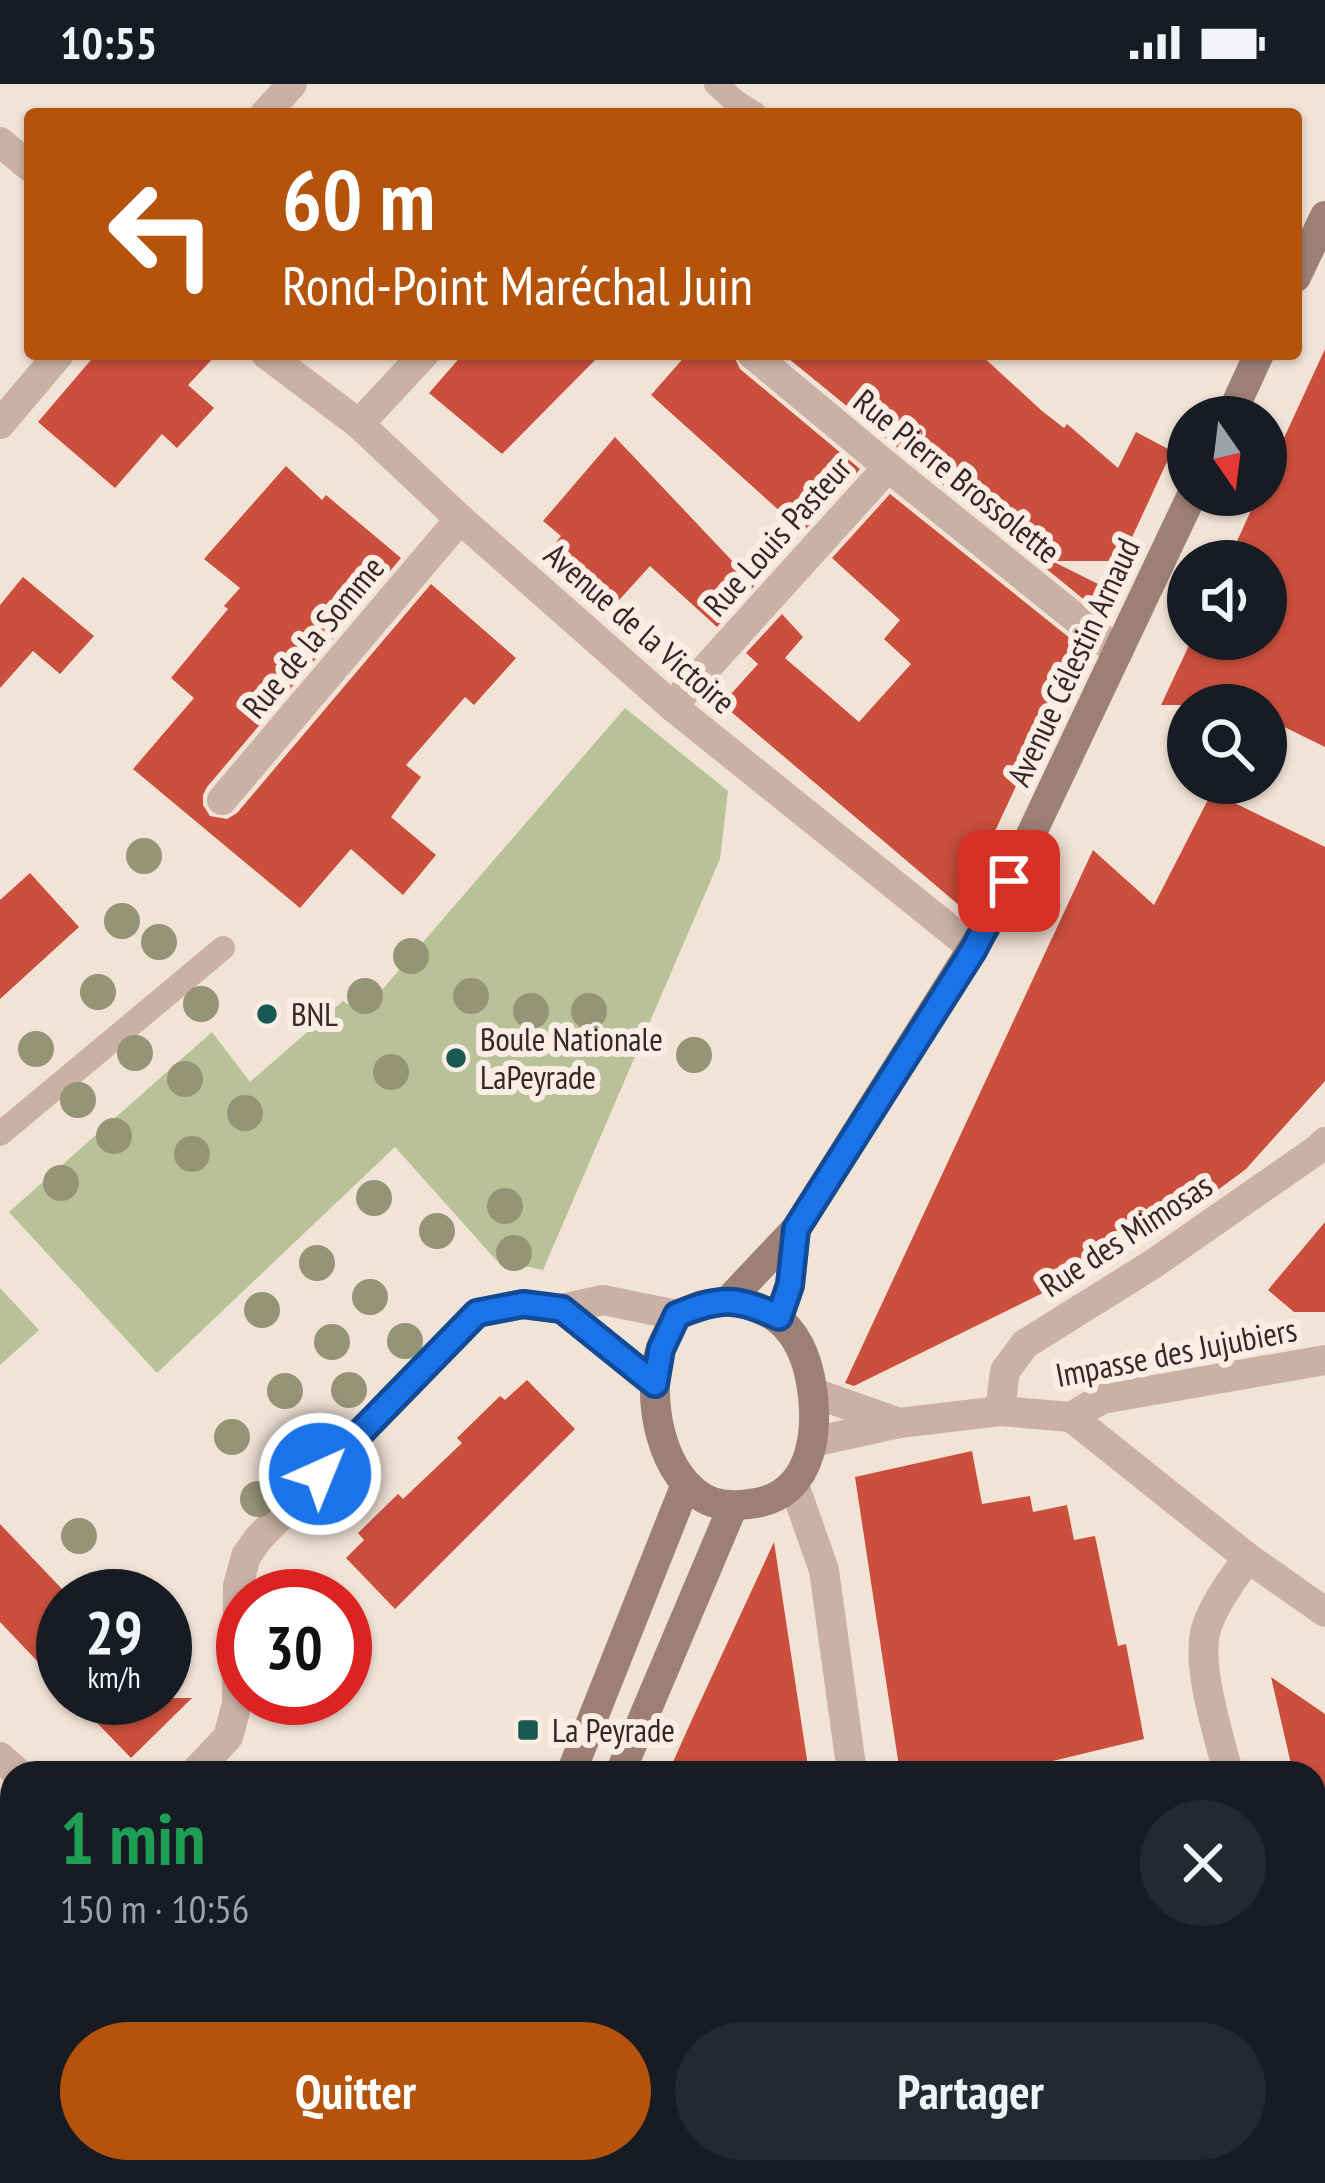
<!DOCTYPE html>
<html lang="fr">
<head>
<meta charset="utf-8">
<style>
  :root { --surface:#171b24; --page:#242831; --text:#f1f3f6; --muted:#9ea1a6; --accent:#b45309 }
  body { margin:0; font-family:"PT Sans Narrow",sans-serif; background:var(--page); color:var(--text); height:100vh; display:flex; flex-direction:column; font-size:45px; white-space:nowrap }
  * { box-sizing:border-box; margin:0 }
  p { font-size:39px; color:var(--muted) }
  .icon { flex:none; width:66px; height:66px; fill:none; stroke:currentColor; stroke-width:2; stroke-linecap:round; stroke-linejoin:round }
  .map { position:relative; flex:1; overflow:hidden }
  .panel { position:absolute; left:0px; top:1677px; width:1326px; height:423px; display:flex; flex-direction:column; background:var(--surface); border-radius:36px 36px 0 0; box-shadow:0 3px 9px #0004 }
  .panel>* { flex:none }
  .hud { position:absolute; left:24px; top:24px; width:1278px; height:252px; border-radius:12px; box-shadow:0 3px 9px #0004; background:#b45309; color:#fff; overflow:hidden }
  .needle { width:78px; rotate:166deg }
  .buttons { position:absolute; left:1167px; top:312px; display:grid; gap:24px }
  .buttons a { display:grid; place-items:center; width:120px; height:120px; border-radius:50%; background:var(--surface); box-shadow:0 3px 9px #0004; font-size:60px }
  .speed { position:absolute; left:36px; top:1485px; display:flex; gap:24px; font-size:60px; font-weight:700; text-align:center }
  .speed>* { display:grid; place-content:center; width:156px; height:156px; border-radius:50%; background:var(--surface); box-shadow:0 3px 9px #0004; line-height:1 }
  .speed small { font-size:30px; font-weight:400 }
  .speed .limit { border:18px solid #d22; background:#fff; color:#111 }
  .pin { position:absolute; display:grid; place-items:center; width:102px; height:102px; color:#fff; margin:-51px; border-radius:24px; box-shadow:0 6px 18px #0006 }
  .me { position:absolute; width:132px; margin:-66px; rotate:44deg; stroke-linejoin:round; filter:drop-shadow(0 0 9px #0008) }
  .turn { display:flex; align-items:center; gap:42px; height:252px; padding:0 60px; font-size:54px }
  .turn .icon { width:156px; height:156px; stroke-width:2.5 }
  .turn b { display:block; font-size:84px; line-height:102px }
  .round { display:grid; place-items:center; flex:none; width:126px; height:126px; border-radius:63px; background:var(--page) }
  .head { display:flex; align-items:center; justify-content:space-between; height:204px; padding:0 60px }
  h1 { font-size:72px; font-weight:800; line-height:90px; color:#1e9e55 }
  .cta { display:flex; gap:24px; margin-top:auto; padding:24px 60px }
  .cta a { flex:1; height:138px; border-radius:72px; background:var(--accent); color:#fff; font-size:48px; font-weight:800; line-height:138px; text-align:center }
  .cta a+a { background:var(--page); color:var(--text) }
  .status { display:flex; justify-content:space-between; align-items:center; height:84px; padding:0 60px; background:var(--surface); direction:ltr }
  .status svg { height:33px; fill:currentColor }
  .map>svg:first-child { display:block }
  .green { fill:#b8c197 }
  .building { fill:#cb4f3c }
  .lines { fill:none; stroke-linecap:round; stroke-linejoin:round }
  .service { stroke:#cab1a3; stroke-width:24 }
  .minor { stroke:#cab1a3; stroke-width:30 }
  .tertiary { stroke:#cab1a3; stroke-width:30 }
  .secondary { stroke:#9e7f75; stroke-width:30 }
  .tree { fill:#959477 }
  .route-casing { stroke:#114b97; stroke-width:30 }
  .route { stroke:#1a73e8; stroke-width:21 }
  .poi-dot { fill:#1a5855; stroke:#faede4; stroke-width:4.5 }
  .labels { text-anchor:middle; stroke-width:12; stroke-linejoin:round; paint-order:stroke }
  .street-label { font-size:33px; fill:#352925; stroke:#faede4 }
  .poi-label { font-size:33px; fill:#352925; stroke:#faede4; text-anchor:start }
</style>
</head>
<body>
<div class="status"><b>10:55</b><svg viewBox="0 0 49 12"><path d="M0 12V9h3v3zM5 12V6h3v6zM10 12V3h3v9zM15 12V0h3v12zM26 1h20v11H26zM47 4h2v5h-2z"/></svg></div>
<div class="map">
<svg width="1325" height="2099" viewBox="0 0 1325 2099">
  <rect width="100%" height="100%" fill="#f2e3d7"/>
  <!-- green -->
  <g class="green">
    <path d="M625,624L728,707L720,775L543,1186L496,1176L395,1063L157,1289L9,1128L212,948L250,998L343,917L362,929Z"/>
    <path d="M0,1204L39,1246L0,1281Z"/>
  </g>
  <!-- building -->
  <g class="building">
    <path d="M1325,265V663L1266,634V621H1161L1192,555H1266V477H1228L1258,411H1266V393Z"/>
    <path d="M96,270H217L188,301L214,324L177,364L162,350L115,404L38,338Z"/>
    <path d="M463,270H601L502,370L429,309Z"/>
    <path d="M687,270H733L740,285L860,385L803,448L651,311Z"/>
    <path d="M783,270H980L1042,327L1064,344L1067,340L1118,384L1136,348L1172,367L1121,477H1052L1108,505L1098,527Z"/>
    <path d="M615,353L755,501L717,543L650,482L611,525L556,478L563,469L553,462L561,452L543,437Z"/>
    <path d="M286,382L322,416L326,411L401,474L207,703L203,711V721L210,732L227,735L237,729L431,500L516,574L474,621L465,613L406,681L421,693L391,733L436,771L403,811L351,765L300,824L133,685L194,614L171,594L228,525L224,522L240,504L204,475Z"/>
    <path d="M890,410L1081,563L960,822L722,620L758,580L746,569L782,530L803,553L785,574L859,638L911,580L884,555L900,536L832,474Z"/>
    <path d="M23,493L94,552L60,590L33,567L0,604V521Z"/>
    <path d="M1212,708L1325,763V997L1246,1085L1183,1132L1055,1203L854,1302L845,1299L1093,766L1154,821Z"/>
    <path d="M30,789L79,843L0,915V816Z"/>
    <path d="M1325,1138V1228H1294L1268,1206Z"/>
    <path d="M527,1296L575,1345L395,1525L346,1474L364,1456L358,1449L398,1410L403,1415L462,1359L457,1354L500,1312L505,1316Z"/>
    <path d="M972,1367L982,1420L1030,1412L1033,1428L1067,1421L1074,1456L1095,1452L1118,1562L1126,1560L1144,1655L1036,1681L1038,1689H900L855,1393Z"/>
    <path d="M0,1440L63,1506V1604L0,1538Z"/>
    <path d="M774,1458L809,1689H668L694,1631Z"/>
    <path d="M1271,1593L1325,1630V1756L1314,1757V1689H1293Z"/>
    <path d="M73,1614H192L131,1674Z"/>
  </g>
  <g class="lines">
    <!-- service -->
    <g class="service">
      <path d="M716,0L736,18L755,30"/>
      <path d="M0,1050L223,864"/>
    </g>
    <!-- minor -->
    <g class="minor">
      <path d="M265,30L292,0"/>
      <path d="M0,58L30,83"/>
      <path d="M266,270L359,340L460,435L672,622L973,864"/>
      <path d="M752,270L888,383L1118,568"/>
      <path d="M0,340L59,270"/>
      <path d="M359,340L424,270"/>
      <path d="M672,622L888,383"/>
      <path d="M222,716L460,435"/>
      <path d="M562,1225L655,1300"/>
      <path d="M814,1309L899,1339"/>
      <path d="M1000,1327L1005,1287L1025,1260L1153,1180L1318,1065L1325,1058"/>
      <path d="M1071,1333L1248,1474L1325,1528"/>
      <path d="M813,1358L899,1339L1000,1327L1071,1333L1102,1315L1325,1276"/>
      <path d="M0,1673L18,1689"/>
      <path d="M194,1689L228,1653L237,1620L238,1502L246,1472L258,1455L477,1229L523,1220L562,1225L603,1216L677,1231"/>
      <path d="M1228,1689C1219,1650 1193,1576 1208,1539C1217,1516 1233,1494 1248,1474"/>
      <path d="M1314,2045L1325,2069"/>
      <path d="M143,2099L152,2088"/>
    </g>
    <!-- tertiary -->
    <g class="tertiary">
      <path d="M794,1401L824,1486L852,1689"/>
      <path d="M917,2088L919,2099"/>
    </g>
    <!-- secondary -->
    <g class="secondary">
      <path d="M1296,193L1325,132"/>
      <path d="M1230,333L1259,270"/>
      <path d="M728,1217L796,1145L991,835L1192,411"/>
      <path d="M728,1217C769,1221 795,1241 807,1281C822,1335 818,1414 749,1420C736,1422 724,1422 712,1418C660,1398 645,1311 661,1264C665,1253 672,1242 677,1231L702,1221Z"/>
      <path d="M779,1233L790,1201L796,1145"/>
      <path d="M571,1689L686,1400"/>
      <path d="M620,1689L733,1422"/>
      <path d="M433,2099L437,2088"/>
    </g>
  </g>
  <!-- trees -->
  <g class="tree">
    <circle cx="144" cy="772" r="18"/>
    <circle cx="122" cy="837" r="18"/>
    <circle cx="159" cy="858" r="18"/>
    <circle cx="411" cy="872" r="18"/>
    <circle cx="98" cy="908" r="18"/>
    <circle cx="365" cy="912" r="18"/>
    <circle cx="471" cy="912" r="18"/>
    <circle cx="201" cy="920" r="18"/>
    <circle cx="531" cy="927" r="18"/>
    <circle cx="589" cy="927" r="18"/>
    <circle cx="36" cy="965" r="18"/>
    <circle cx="135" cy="969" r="18"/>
    <circle cx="694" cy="971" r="18"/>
    <circle cx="391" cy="988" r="18"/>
    <circle cx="185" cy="995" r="18"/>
    <circle cx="78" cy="1016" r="18"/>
    <circle cx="245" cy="1029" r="18"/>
    <circle cx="114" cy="1052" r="18"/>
    <circle cx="192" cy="1070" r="18"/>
    <circle cx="61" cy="1099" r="18"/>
    <circle cx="374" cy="1114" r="18"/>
    <circle cx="505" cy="1122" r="18"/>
    <circle cx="437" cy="1147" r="18"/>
    <circle cx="514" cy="1169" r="18"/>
    <circle cx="317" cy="1179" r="18"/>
    <circle cx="370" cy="1213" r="18"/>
    <circle cx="262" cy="1226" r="18"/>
    <circle cx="405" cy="1257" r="18"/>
    <circle cx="332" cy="1258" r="18"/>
    <circle cx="349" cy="1306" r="18"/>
    <circle cx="285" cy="1307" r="18"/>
    <circle cx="232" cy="1353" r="18"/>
    <circle cx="316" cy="1360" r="18"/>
    <circle cx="258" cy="1415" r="18"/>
    <circle cx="79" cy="1452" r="18"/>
  </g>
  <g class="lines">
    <!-- route casing -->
    <g class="route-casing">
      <path id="route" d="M320,1390L477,1229L523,1220L562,1225L655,1300L661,1265L677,1231C721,1213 736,1213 779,1233L790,1201L796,1145L974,865L1009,797"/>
    </g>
    <!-- route -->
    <use href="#route" class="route"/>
  </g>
  <!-- markers -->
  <g class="poi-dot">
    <circle cx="267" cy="930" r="12"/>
    <circle cx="456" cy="974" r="12"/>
    <rect x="516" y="1634" width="24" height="24" rx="6"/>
  </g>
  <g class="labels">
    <!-- street labels -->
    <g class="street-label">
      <text transform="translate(957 392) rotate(39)" y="12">Rue Pierre Brossolette</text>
      <text transform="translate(777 452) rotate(-48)" y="12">Rue Louis Pasteur</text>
      <text transform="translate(640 544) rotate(41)" y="12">Avenue de la Victoire</text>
      <text transform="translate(313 553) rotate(-50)" y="12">Rue de la Somme</text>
      <text transform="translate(1073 578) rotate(-65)" y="12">Avenue Célestin Arnaud</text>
      <text transform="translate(1126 1151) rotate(-33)" y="12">Rue des Mimosas</text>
      <text transform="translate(1176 1268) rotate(-11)" y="12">Impasse des Jujubiers</text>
    </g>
    <!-- poi labels -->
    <g class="poi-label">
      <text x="291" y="942">BNL</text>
      <text x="480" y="967">Boule Nationale<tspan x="480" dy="38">LaPeyrade</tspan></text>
      <text x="552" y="1658">La Peyrade</text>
    </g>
  </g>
</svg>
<div class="buttons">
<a><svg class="needle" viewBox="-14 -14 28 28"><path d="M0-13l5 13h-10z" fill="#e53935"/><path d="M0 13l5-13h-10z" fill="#9ea1a6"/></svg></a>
<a><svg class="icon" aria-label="sound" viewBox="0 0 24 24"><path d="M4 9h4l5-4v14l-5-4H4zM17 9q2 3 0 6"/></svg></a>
<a><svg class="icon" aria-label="search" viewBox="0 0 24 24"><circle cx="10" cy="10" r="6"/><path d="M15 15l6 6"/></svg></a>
</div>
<div class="speed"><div>29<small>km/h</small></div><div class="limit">30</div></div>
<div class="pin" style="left:1009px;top:797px;background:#d93025"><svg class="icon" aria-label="arrive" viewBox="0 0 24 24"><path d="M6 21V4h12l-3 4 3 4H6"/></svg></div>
<svg class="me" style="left:320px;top:1390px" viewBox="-20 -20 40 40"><circle r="17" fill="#1a73e8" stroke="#fff" stroke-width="3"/><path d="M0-11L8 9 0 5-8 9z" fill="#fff"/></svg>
<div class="hud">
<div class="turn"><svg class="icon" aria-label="left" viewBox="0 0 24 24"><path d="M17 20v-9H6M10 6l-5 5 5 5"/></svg><div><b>60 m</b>Rond-Point Maréchal Juin</div></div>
</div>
<section class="panel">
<div class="head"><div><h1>1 min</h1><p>150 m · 10:56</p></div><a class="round"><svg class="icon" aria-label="close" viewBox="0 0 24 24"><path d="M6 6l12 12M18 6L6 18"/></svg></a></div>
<div class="cta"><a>Quitter</a><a>Partager</a></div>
</section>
</div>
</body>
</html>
